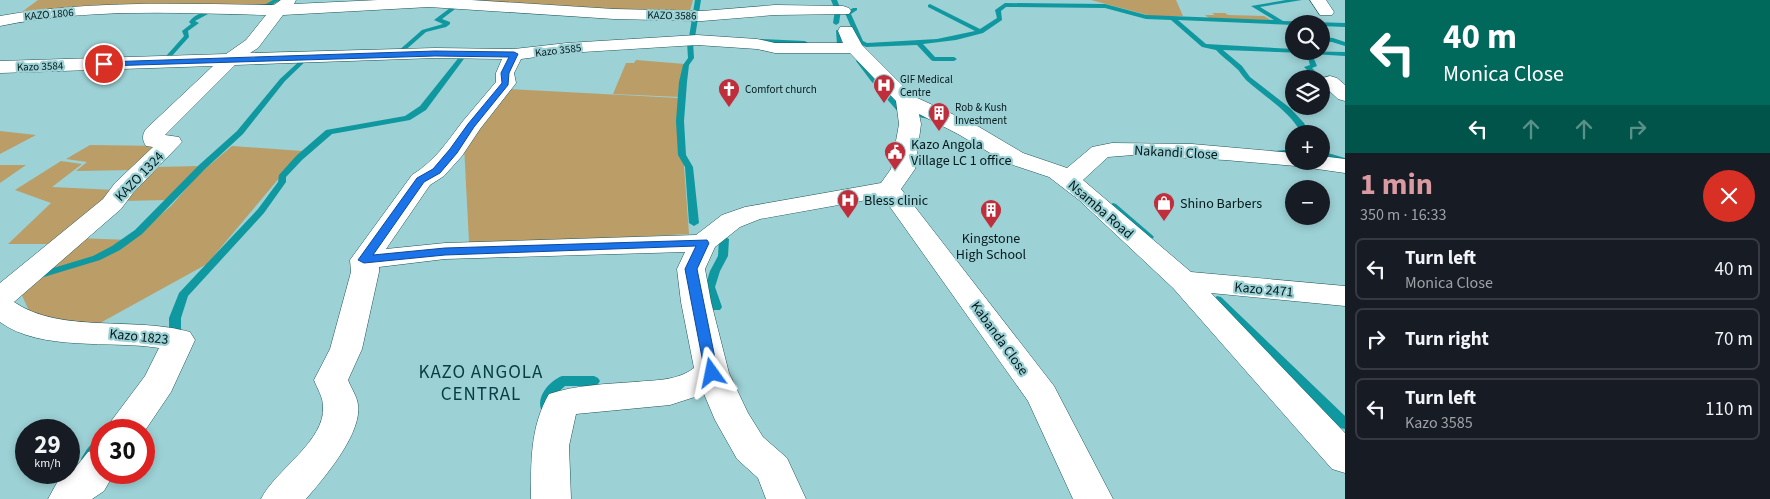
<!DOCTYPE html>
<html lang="en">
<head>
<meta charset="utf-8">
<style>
  :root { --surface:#171b24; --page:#242831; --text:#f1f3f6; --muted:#9ea1a6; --line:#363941; --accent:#da9aa2 }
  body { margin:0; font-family:"Source Sans 3",sans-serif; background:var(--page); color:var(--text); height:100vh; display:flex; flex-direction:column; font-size:19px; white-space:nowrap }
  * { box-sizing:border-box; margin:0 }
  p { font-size:16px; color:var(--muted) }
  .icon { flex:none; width:28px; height:28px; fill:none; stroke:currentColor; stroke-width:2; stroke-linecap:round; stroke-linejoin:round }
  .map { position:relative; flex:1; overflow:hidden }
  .details { display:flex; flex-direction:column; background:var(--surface); width:425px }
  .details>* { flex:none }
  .banner { background:#00695c; color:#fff; overflow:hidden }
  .controls { position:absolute; left:1285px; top:15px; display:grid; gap:10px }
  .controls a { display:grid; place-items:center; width:45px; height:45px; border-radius:50%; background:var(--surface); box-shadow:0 2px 8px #0003; font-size:25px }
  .speed { position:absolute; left:15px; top:419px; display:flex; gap:10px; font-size:25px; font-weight:700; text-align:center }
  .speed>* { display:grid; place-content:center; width:65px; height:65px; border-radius:50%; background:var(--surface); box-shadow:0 2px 8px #0003; line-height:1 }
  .speed small { font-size:12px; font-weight:400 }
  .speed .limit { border:8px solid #d22; background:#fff; color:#111 }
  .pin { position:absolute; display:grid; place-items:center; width:42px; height:42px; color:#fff; margin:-21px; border:2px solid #fff; border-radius:50%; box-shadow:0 1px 5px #0007 }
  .me { position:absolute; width:55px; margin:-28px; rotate:348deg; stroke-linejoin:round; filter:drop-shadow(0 0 4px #0008) }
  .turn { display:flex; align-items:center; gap:18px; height:105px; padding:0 15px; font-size:22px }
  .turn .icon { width:65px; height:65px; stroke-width:2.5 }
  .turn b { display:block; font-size:35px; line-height:42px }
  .lanes { display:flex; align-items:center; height:48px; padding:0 15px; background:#0003; justify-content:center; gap:25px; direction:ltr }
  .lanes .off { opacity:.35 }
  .round { display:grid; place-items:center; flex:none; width:52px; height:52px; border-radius:26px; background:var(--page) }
  .summary { display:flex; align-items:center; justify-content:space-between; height:85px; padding:0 15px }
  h1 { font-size:30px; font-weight:700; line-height:38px; color:var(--accent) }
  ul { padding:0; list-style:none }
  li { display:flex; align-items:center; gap:15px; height:62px; margin:0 10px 8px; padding:0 5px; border:2px solid var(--line); border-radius:8px }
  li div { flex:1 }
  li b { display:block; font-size:19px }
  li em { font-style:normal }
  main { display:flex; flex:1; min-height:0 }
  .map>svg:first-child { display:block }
  .green { fill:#bb9d67 }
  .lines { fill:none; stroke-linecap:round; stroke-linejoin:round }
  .stream { fill:#0f989f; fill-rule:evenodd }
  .street-casing { stroke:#205457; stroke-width:1 }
  .street { fill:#fff; fill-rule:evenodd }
  .route { fill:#1a73e8; stroke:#114b97 }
  .labels { text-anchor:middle; stroke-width:4.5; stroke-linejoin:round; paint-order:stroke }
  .far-street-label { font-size:11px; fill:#05191b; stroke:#9cd1d5 }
  .far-poi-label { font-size:11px; fill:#05191b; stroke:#9cd1d5; text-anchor:start }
  .poi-label { font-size:14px; fill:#05191b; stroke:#9cd1d5; text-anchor:start }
  .street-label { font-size:14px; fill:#05191b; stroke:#9cd1d5 }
  .near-quarter-label { font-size:19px; letter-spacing:1px; fill:#074044; stroke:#9cd1d5 }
</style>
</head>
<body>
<main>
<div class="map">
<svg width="1345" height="499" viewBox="0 0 1345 499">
  <rect width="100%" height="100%" fill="#9cd1d5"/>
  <!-- green -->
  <g class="green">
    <path d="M38,0H281L276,4L19,14Z"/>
    <path d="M439,0H693L689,14Z"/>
    <path d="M1091,0H1176L1183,16H1151Z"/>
    <path d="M1212,13H1225L1228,15L1264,16L1271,20L1210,19L1205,15H1215Z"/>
    <path d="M636,60L685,64L680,97L613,94L626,63H634Z"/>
    <path d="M508,89L679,98L689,234L472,246L469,242L464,145Z"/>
    <path d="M0,131L36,135L0,154Z"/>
    <path d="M90,145L163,146L135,170L76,171L87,162L66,159Z"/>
    <path d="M232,146L302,151L207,264L91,328L31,315L19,289L75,238L131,240L171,206L198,175Z"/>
    <path d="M61,161L82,164L52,187L115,190L51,244H8L51,203L15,190Z"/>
    <path d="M0,165H26L0,183Z"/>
    <path d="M199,166L168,200L122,201L156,167Z"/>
  </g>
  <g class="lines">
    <!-- stream -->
    <g class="stream">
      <path d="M273,0H280L270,6L255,9L252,7L266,4Z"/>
      <path d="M695,0H701L695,37L692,39L689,37Z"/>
      <path d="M831,0H837L841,10L839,23L836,25L833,23L835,10Z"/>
      <path d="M1286,0H1302L1260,7L1283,21L1345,23V27L1321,26V24L1294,25L1178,20L1206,44L1294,49V51L1345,52V56L1312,54L1317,66L1312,68L1323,79L1321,81V79H1316L1304,67L1310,65L1308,58L1304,53L1223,50L1242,66L1250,77L1290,108L1304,123L1310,134H1302C1289,110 1266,98 1246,80C1242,76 1240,71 1236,68C1229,61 1222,57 1216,50L1202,47L1171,20L1146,19L1105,8L1006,7L1001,11L1002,20L983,33L956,40L923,44L935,57H954L957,59L954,61H933L931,60L917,45L866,47L858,43L845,13L853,8H857V10L851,14L863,41L867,43L937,39L975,31L928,7V5L930,4L980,29L997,18L995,10L1005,3L1105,4L1146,15L1274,20L1251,6Z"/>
      <path d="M454,5L459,6L442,19L450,22V24L446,27L426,32L401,54H397V52L422,30L443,24L434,20Z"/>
      <path d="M217,9L220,11L219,12L208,14L195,21L199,23L188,31L189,37L171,57H167V55L184,36L182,31L191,24L189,22C195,13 207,11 217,9Z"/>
      <path d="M836,30L841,31L842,46L837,45Z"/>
      <path d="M1321,37L1333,38L1345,42V46L1332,42L1321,41Z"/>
      <path d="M760,39L805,41L808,43L805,45L758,42L757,41Z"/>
      <path d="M690,40L693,42L694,58L689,65L687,82L684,121L686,155L693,167L699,223L694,226L689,223L685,167L678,155L676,121L679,82L683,65L688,58L687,42Z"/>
      <path d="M464,51L469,52L426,110L410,120L332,134L302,160L286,177V182L264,213L188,296L181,318V334L176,345H168L166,342L169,334V318L179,293L258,209L278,182L279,175L296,156L326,130L405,116L420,106Z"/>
      <path d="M306,55L311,56L285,81L243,134L205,169L142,234L120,250L100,260L34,280L30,279L29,277L30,275L93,256L112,246L135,230L199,165L237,131L280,79Z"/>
      <path d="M857,60H861L875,79L906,110L936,116V120L900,114L871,81L856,61Z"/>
      <path d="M1294,149V154L1275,155L1271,153L1275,151Z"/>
      <path d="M1321,151L1345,158V164L1321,156Z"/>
      <path d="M1113,203L1116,204L1152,235L1154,237L1152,239H1146L1110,208L1108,206Z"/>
      <path d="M724,236L729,239L728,256L720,271L715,287L722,307L720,310H712L710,307L705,287L710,271L718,256L719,239Z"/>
      <path d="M1217,296L1221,297L1345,416V429L1340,428L1213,303L1212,300Z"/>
      <path d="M562,376H594L598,378L600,381L598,384L594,386H565L554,396L553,408L552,411L547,413L542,411C535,398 549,381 562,376Z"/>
      <path d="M101,438C102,448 99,468 83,463L81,459C85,451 93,440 101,438Z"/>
    </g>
    <!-- street casing -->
    <g class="street-casing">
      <g id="street">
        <path d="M281,0H296L294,4L378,0H471L614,9L702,11L775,5L843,6L849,8L851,11L849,14L775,15L702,21L614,19L429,7L283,15L258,48L250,53L435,48L514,49L567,43L697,35L757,39L775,43H843L838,31L840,27H852L862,45L913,96L974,124L1023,153L1067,168L1092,147L1112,143L1192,144L1294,153V161H1321V156L1345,159V173L1296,166L1225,160L1133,155L1108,157L1083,180L1191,272L1345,286V306L1211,293L1345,433V473L1332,469L1173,288L1079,200L1049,177L1007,163L958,134L919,114L921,124L915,169L901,189L1054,386L1113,499H1073L1028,401L883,197L760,219L740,227L715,247L705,269L711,302L729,373L748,413L763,437L787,458L806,499H766L758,478L737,459L715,420L704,394L670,405L576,414L569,446L571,499H531C531,462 530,427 549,394C576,385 606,384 634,382C655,380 677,381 694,368L681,302L677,269L685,252L445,259L379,267V272L362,349L348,380C351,388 357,396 358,405C362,434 324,478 306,499H261C275,470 326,441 323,406C323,397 317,388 314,380L330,349L351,272L350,260L412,175C435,161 447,142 463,121C474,108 485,95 496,82V73L502,59L435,58L235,65L165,135L179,137L182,142L133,193L121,209L14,302C61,334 134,316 190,332L195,340L171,392L144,432V430H107L112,420L145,376L159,348C111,340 41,352 0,322V283L103,199L115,183L153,147L146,146C142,140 142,135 146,129L213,66L0,73V61L226,54L246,40L266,15C178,13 87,8 0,26V16C90,0 183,4 274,5ZM697,45L757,49L775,53H850L896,101L899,124L891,169L881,183L745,207L722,215L696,235L445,243L386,249L430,185L444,176L462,156L480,129L513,87L516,83L514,73L521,59L567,53Z"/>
        <path d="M1310,0H1326L1334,12L1332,15H1320Z"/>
        <path d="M1330,76L1337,78L1345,85V101L1338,99L1321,83L1323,78Z"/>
        <path d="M101,447V472H115L104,491L92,499H48L59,479L76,467L88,452Z"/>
      </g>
    </g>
    <!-- street -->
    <use href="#street" class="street"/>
  </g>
  <!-- route -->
  <path class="route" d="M435,51L514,52L518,54L509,73L508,85L474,127L457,153L440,173L424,182L373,255L445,248L707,240L709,243L697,269L718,373L716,376H707L705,373L685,269L696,246L445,255L364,263L358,260L417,178L433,169L450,149L468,124L502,83L501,73L509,57L435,56L104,66L100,64L104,62Z"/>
  <!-- icons -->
  <defs>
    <g id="hospital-pin" transform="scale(1.125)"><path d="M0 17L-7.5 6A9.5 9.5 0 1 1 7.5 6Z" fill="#be2e3b" stroke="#9cd1d5"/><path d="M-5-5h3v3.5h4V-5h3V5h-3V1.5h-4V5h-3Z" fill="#fff"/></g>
    <g id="church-pin" transform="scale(1.125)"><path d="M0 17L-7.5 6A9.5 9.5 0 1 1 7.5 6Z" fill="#be2e3b" stroke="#9cd1d5"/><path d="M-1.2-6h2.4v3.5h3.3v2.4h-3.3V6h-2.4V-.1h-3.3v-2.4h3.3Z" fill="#fff"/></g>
    <g id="building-pin" transform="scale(1.125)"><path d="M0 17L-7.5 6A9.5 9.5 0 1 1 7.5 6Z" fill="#be2e3b" stroke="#9cd1d5"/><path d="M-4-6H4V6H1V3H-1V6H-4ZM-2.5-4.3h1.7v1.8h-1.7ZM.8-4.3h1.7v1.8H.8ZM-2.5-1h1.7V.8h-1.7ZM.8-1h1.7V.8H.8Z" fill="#fff"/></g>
    <g id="civic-pin" transform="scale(1.125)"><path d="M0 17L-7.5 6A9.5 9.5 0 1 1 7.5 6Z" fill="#be2e3b" stroke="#9cd1d5"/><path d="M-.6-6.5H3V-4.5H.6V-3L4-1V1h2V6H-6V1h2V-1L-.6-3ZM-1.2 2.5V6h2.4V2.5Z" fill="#fff"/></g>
    <g id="shop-pin" transform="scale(1.125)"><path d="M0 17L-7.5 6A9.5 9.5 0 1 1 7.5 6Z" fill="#be2e3b" stroke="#9cd1d5"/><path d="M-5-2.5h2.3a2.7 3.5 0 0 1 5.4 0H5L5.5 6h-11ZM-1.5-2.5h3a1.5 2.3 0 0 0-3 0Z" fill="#fff"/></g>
  </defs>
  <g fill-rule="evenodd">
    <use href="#hospital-pin" x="884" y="85"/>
    <use href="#church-pin" x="729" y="89"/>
    <use href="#building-pin" x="939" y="113"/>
    <use href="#civic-pin" x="895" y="152"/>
    <use href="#hospital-pin" x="848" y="200"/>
    <use href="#shop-pin" x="1164" y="203"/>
    <use href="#building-pin" x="991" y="210"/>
  </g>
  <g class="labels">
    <!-- far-street labels -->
    <g class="far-street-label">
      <text transform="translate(49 14) rotate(-5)" y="4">KAZO 1806</text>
      <text transform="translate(672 15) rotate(1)" y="4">KAZO 3586</text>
      <text transform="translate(558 50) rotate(-7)" y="4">Kazo 3585</text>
      <text transform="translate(40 66) rotate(-2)" y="4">Kazo 3584</text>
    </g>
    <!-- far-poi labels -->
    <g class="far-poi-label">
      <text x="900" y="83">GIF Medical<tspan x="900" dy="13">Centre</tspan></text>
      <text x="745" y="93">Comfort church</text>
      <text x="955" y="111">Rob &amp; Kush<tspan x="955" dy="13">Investment</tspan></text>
    </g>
    <!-- poi labels -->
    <g class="poi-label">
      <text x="911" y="149">Kazo Angola<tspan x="911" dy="16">Village LC 1 office</tspan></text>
      <text x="864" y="205">Bless clinic</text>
      <text x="1180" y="208">Shino Barbers</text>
      <text x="991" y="243" text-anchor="middle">Kingstone<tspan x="991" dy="16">High School</tspan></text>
    </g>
    <!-- street labels -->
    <g class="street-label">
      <text transform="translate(1176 152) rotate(3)" y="5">Nakandi Close</text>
      <text transform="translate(139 176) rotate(-46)" y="5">KAZO 1324</text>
      <text transform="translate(1101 209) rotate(41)" y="5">Nsamba Road</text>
      <text transform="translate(1264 289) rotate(5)" y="5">Kazo 2471</text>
      <text transform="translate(139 336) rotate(6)" y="5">Kazo 1823</text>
      <text transform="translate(1000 338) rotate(54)" y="5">Kabanda Close</text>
    </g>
    <!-- near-quarter labels -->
    <g class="near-quarter-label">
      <text x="481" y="378">KAZO ANGOLA<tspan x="481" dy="22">CENTRAL</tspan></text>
    </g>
  </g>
</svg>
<div class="controls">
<a><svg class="icon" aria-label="search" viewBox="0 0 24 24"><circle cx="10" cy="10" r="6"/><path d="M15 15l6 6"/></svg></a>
<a><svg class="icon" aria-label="layers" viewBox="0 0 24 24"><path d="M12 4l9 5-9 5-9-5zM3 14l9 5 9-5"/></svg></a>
<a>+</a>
<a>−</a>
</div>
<div class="speed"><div>29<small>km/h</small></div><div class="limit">30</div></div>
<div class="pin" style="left:104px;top:64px;background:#d93025"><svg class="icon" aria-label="arrive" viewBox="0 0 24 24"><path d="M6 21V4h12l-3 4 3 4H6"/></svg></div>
<svg class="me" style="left:712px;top:373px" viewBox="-20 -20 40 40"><path d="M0-17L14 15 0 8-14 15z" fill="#1a73e8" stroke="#fff" stroke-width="4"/></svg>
</div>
<section class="details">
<div class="banner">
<div class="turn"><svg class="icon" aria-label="left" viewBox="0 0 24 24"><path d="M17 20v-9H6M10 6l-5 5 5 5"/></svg><div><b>40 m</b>Monica Close</div></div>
<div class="lanes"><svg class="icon" aria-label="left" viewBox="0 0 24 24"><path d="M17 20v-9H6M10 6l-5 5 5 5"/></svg><svg class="icon off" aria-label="ahead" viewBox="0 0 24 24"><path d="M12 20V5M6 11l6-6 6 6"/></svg><svg class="icon off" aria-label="ahead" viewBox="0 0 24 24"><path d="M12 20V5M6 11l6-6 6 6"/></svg><svg class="icon off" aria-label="right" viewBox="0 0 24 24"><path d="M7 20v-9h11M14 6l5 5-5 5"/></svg></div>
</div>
<div class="summary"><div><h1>1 min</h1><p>350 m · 16:33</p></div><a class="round" style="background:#d93025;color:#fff"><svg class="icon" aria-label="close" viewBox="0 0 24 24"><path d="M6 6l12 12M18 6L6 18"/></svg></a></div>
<ul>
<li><svg class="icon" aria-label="left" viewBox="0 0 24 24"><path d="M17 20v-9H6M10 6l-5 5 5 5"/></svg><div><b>Turn left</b><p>Monica Close</p></div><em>40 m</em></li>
<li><svg class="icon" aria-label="right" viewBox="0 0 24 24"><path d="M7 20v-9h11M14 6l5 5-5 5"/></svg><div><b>Turn right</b></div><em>70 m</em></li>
<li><svg class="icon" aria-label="left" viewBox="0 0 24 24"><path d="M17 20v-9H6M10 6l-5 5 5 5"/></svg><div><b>Turn left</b><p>Kazo 3585</p></div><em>110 m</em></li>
</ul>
</section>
</main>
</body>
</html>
